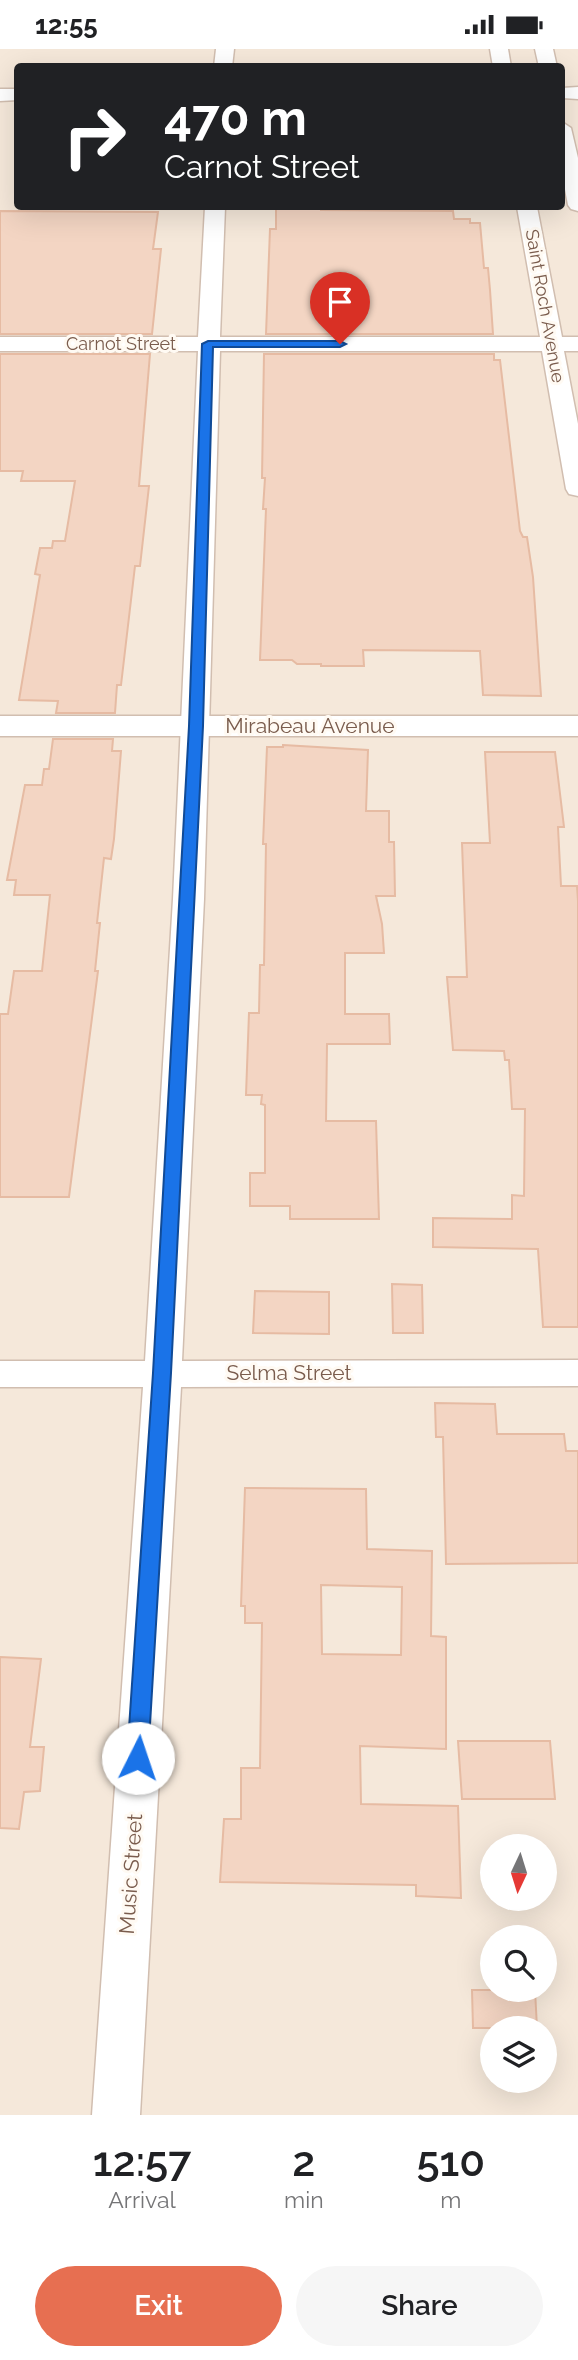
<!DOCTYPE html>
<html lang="en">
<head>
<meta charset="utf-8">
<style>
  :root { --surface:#fff; --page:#f6f6f6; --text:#202124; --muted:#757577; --accent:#e76f51 }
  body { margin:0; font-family:Raleway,sans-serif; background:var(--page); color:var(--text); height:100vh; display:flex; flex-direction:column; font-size:26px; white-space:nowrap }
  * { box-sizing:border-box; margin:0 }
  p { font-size:23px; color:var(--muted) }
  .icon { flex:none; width:38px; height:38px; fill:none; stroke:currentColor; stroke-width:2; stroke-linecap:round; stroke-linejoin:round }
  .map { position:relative; height:2066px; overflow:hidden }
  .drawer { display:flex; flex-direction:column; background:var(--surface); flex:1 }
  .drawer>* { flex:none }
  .banner { position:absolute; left:14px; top:14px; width:551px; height:147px; border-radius:7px; box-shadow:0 7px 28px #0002; background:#202124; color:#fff; overflow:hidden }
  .needle { width:46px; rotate:184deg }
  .tools { position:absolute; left:480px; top:1785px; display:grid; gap:14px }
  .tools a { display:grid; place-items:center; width:77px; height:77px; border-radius:50%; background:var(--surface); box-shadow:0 7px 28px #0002; font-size:35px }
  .pin { position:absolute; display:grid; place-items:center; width:60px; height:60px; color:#fff; margin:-72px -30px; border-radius:50% 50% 50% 0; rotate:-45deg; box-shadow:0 0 7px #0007 }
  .pin .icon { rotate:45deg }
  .me { position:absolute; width:77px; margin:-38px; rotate:4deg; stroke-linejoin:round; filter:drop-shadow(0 0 5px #0008) }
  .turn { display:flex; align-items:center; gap:24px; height:147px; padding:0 35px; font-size:32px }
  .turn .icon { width:91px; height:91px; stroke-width:2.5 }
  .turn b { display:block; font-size:49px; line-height:60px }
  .eta { display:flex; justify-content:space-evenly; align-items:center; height:119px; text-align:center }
  .eta b { font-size:42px; font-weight:600; line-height:49px }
  .primary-button { display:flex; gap:14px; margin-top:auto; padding:14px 35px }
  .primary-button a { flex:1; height:80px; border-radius:42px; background:var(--accent); color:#fff; font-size:28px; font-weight:600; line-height:80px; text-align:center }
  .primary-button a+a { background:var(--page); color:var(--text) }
  .status { display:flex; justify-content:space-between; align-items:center; height:49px; padding:0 35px; background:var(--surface); direction:ltr }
  .status svg { height:19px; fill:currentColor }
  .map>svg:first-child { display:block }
  .residential { fill:#f5e8da; fill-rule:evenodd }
  .building { fill:#f3d5c3; stroke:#e6bba3; stroke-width:2; fill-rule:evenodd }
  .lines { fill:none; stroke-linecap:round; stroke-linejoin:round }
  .minor-casing { stroke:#d1beb0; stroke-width:3 }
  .tertiary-casing { stroke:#d1beb0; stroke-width:3 }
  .minor { fill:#fff; fill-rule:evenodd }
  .tertiary { fill:#fff; fill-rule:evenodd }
  .route { fill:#1a73e8; stroke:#114b97; stroke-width:2 }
  .labels { text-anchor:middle; stroke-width:6; stroke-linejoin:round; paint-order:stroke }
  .far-street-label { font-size:18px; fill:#7a5c4d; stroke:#fffaf3 }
  .street-label { font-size:21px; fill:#7a5c4d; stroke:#fffaf3 }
</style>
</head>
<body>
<div class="status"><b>12:55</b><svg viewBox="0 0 49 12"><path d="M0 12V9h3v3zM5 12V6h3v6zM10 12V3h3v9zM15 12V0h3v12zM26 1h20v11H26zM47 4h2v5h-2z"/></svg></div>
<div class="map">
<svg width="578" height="2066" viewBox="0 0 578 2066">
  <rect width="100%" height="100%" fill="#fdf6ec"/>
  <!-- residential -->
  <path class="residential" d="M0,0H578V2066H0ZM18,18H562V158H18ZM492,1797H544V1850H492ZM492,1888H544V1941H492ZM492,1979H544V2032H492Z"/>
  <!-- building -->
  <g class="building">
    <path d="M321,158V161L453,162L454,170H470V174H480L484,219H488L490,241L493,285H266L270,180H276V159Z"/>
    <path d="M0,162L158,163L153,200H161L152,285H0Z"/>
    <path d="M0,305H150L139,437H149L140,517H135L121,636H117L115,664H56L58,652L19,651L40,526L35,525L40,499H52L53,492H65L75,432H21L23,422H0Z"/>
    <path d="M264,305H494V311H500L520,482L523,488H527L533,528L541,647L483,646L480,602L363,601L364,617H321V615H297L292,611H260L266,460H263L265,429H262Z"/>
    <path d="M53,690H113L112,702H121L114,790L111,810L104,809L97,874H100L95,922H98L69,1148H0V965H8L14,922H42L50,846H14L16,831H7L25,736H42L44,720H49Z"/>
    <path d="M283,696L368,701L366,762H389V793H394L395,847H376L382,875L384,904H345V965H389L390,995H327L326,1072H376L379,1170H290V1157H250V1124H265V1056L261,1055L262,1046H246L249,964H259L260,916H264L266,795H263L267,698H283Z"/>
    <path d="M485,703H555L564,778H558L561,837H577L578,852V1278H543L538,1200L433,1198V1169L512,1170V1146L524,1147L525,1060H512L509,1011H505L504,1002L453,1001L447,928H467L462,794H490Z"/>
    <path d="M392,1235L422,1236L423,1284H393Z"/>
    <path d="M255,1242L329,1243V1285L253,1284Z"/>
    <path d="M435,1354L495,1355L497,1385H564L566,1402H578V1514L446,1515L443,1388H436Z"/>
    <path d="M245,1439L366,1440L367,1500L432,1502L431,1587L446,1588V1700L360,1697L361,1755L458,1757L461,1849L416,1847V1836L220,1833L224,1770H241V1719H260L262,1574H245V1557H241ZM321,1536L402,1538L401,1606L322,1605Z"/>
    <path d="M0,1608L41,1610L30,1698H44L40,1742L24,1743L19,1780L0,1779Z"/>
    <path d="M458,1692H550L555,1750H462Z"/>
    <path d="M472,1941H535L537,1979H473Z"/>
  </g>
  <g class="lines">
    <!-- minor casing -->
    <g class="minor-casing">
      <g id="minor">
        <path d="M216,0H234L232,18H214Z"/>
        <path d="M490,0H508L511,18H493Z"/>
        <path d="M535,0H553L557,18H539Z"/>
        <path d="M578,38V50L562,49V39Z"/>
        <path d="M0,40H18V51L0,52Z"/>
        <path d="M562,73L571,79L578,109V162L571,160L568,156L562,125Z"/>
        <path d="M205,158H225L220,288H540L517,158H537L562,288H578V302H564L578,375V447L569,445L566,440L542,302H220L204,850L182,1312L578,1311V1337L181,1338L140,2066H92L143,1338H0V1312H145L173,850L198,302H0V288H198Z"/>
      </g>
    </g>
    <!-- tertiary casing -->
    <g class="tertiary-casing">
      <rect id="tertiary" x="0" y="667" width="578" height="20"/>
    </g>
    <!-- minor -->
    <use href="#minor" class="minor"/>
    <!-- tertiary -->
    <use href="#tertiary" class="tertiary"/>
  </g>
  <!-- route -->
  <path class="route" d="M208,292H340L346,295L340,298H213L203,677L171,1324L148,1709L145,1715L138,1717L131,1715L127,1709L153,1324L189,677L202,295Z"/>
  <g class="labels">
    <!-- far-street labels -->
    <g class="far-street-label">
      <text transform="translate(545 257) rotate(80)" y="6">Saint Roch Avenue</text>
      <text x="121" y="301">Carnot Street</text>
    </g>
    <!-- street labels -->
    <g class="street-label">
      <text x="310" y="684">Mirabeau Avenue</text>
      <text x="289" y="1331">Selma Street</text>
      <text transform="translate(131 1825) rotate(-86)" y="7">Music Street</text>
    </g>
  </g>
</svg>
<div class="tools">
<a><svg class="needle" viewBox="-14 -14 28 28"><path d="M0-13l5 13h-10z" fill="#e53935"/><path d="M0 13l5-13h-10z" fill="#757577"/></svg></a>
<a><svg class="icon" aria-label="search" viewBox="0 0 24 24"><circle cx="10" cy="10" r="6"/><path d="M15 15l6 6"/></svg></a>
<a><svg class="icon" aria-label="layers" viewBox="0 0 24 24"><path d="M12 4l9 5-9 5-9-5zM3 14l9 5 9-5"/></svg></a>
</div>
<div class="pin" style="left:340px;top:295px;background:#d93025"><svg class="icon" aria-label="arrive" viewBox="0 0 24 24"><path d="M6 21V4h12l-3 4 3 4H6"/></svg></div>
<svg class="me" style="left:138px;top:1709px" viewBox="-20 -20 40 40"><circle r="19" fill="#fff"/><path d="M0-13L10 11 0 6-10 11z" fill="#1a73e8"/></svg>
<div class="banner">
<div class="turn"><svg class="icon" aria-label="right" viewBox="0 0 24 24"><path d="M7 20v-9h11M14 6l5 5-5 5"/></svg><div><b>470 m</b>Carnot Street</div></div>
</div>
</div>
<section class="drawer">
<div class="eta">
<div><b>12:57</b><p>Arrival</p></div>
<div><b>2</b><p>min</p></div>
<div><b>510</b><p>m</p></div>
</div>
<div class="primary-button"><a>Exit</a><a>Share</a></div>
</section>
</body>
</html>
